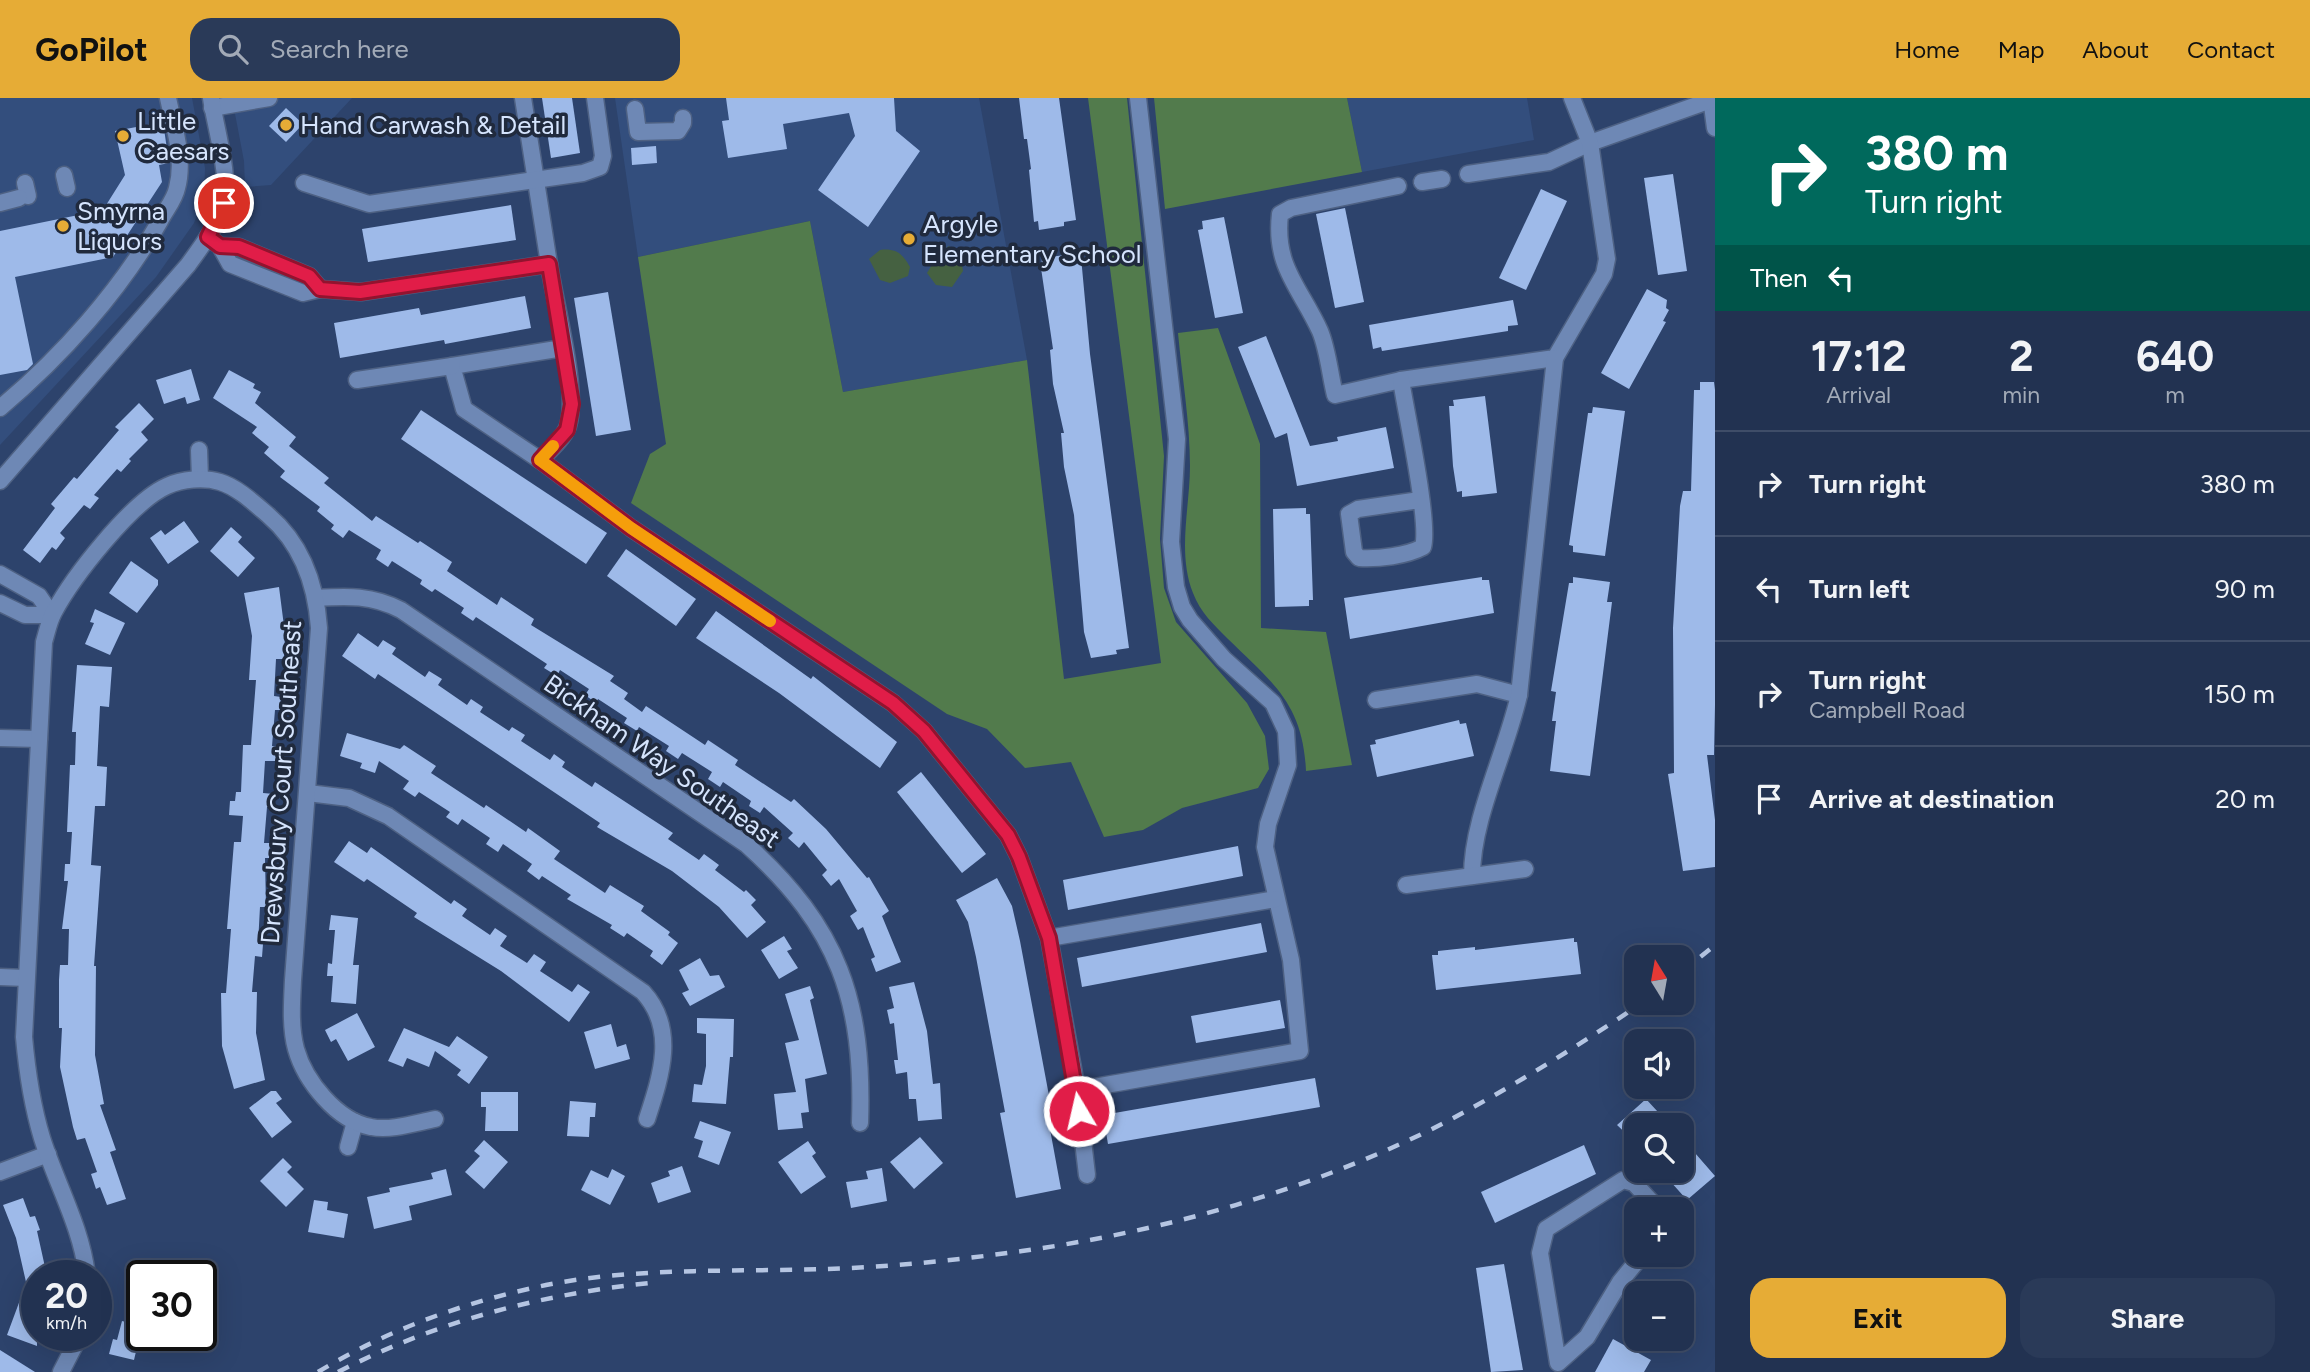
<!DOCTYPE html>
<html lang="en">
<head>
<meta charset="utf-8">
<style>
  :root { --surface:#223251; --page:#2a3a58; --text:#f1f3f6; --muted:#a2aab7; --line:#3f4d68; --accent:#e6ac36 }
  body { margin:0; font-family:Figtree,sans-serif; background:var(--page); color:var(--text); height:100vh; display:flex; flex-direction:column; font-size:26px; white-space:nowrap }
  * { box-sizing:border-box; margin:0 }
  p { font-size:23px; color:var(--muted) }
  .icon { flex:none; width:38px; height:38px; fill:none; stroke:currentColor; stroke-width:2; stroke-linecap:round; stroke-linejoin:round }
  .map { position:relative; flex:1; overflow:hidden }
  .side { display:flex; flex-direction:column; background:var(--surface); width:595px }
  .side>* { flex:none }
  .hud { background:#00695c; color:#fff; overflow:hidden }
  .needle { width:46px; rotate:349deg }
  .fabs { position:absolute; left:1624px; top:847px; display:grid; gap:14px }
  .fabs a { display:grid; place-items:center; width:70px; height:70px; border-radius:14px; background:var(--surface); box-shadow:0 7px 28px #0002,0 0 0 2px var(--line); font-size:35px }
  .speed { position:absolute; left:21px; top:1162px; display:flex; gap:14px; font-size:35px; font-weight:700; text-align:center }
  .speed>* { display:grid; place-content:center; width:91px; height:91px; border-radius:50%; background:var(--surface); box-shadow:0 7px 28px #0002,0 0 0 2px var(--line); line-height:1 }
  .speed small { font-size:18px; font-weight:400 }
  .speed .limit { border:4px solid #111; border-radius:10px; background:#fff; color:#111 }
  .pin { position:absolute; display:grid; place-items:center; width:60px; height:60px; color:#fff; margin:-30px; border:4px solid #fff; border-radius:50%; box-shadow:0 2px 7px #0007 }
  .me { position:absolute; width:77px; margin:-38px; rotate:351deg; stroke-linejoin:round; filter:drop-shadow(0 0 5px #0008) }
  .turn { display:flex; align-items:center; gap:24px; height:147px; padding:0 35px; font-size:32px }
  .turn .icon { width:91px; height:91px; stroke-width:2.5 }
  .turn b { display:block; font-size:49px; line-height:60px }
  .then { display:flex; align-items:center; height:66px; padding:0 35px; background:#0003; gap:14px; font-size:26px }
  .eta { display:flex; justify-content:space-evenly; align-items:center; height:119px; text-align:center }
  .eta b { font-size:42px; font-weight:700; line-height:49px }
  .cta { display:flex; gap:14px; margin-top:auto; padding:14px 35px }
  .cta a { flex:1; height:80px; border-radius:21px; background:var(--accent); color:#111; font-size:28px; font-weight:700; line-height:80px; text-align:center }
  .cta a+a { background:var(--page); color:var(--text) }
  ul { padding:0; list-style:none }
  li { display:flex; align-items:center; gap:21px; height:105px; padding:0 35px; border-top:2px solid var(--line) }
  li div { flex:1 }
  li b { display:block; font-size:26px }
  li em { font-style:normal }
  header { display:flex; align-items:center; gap:42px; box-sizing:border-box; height:98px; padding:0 35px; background:var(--accent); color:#111 }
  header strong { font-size:33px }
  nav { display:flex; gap:38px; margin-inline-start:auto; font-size:24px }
  .search { width:490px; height:63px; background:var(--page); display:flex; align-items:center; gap:18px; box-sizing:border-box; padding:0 24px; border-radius:21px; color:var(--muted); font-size:26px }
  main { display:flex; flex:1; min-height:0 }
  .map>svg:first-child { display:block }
  .built { fill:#334e7d }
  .green { fill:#456141 }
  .forest { fill:#527b4c }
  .building { fill:#9ebae9 }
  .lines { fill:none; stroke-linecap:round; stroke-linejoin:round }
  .minor-casing { stroke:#4e6183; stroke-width:19 }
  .minor { stroke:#6e88b5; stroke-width:16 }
  .rail { stroke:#b5c5e2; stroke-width:4.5; stroke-dasharray:12 12; stroke-linecap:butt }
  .route-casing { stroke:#92132f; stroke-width:18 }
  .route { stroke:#e11d48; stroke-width:12 }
  .slow { stroke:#f59e0b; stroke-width:12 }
  .poi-dot { fill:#e6ac36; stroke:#202a3d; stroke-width:2.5 }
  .labels { text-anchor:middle; stroke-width:7; stroke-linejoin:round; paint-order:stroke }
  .poi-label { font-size:26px; fill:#d5e4fd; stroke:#202a3d; text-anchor:start }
  .street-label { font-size:26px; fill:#d5e4fd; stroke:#202a3d }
</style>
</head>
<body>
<header>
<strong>GoPilot</strong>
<div class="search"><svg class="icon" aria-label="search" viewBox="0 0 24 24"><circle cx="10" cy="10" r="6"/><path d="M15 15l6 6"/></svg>Search here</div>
<nav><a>Home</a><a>Map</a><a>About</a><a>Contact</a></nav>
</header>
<main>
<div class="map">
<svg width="1715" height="1274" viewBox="0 0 1715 1274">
  <rect width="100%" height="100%" fill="#2d436c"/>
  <!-- built -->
  <g class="built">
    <path d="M0,0H192L205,70L204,98L194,125L156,179L0,347Z"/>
    <path d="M232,0H352L271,87L245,89L244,63Z"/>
    <path d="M615,0H979L1027,262L843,294L810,123L638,159Z"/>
    <path d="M1347,0H1527L1534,42L1362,74Z"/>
  </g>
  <!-- green -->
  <g class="green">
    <path d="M949,148L961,161L963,173L952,189L936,187L927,175L939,155Z"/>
    <path d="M880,152C896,150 903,156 910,169L908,178L890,185L880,182L869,161Z"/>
  </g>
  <!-- forest -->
  <g class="forest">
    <path d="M1088,0H1127L1164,358L1160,441L1164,490L1176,524L1247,605L1265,638L1269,671L1258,690L1182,710L1143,732L1104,739L1071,664L1025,670L987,631L947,616L631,405L650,356L666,346L638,159L810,123L843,294L1027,262L1064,581L1161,565Z"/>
    <path d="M1154,0H1347L1362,74L1165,111Z"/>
    <path d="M1218,230L1260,346L1261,530L1326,534L1352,667L1306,673C1303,606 1273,585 1228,541C1214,527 1200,514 1193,495C1177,455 1190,409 1190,368C1190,324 1182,279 1178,235Z"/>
  </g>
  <!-- building -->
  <g class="building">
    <path d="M542,0H572L580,55L551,60Z"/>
    <path d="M726,0H894L896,33L920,53L868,129L818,92L855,38L849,15L783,26L787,51L728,60L722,23L729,22Z"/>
    <path d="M1019,0H1059L1076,122L1064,124V128L1039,132L1038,123L1034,124L1029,72L1031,71L1027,41H1024Z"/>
    <path d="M286,10L303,26L286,44L269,28Z"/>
    <path d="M163,24L169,65L159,67L162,84L113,159L15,179L33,266L27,272L0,277V133L103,112L125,77L115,33Z"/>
    <path d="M656,48L657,65L632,67L631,50Z"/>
    <path d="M1673,76L1687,173L1658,177L1644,80Z"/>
    <path d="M1541,91L1567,103L1526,192L1499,180Z"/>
    <path d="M511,107L516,142L368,164L362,131Z"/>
    <path d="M1345,110L1364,204L1335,210L1316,116Z"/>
    <path d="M1224,119L1243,215L1215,220L1198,132L1203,131L1202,123Z"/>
    <path d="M1065,157V161L1081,159L1090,256L1129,550L1116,552L1117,556L1091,560L1084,534L1074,417L1064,369L1061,335H1064L1053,286L1050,252L1053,251L1041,170L1042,160Z"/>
    <path d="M1647,191L1667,202L1666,210L1669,212L1663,223L1666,224L1629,291L1601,275Z"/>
    <path d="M608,194L631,332L596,338L574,200Z"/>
    <path d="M525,198L531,230L445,246L444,242L340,260L334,225L419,210L421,217Z"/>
    <path d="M1513,202L1518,227L1508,228V233L1382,253L1381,249L1373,251L1369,227Z"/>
    <path d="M1266,238L1310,348L1338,343L1337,339L1386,329L1394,370L1297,388L1287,335L1275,340L1238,249Z"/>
    <path d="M191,271L200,302L187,306L185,299L164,306L156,282Z"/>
    <path d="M229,272L255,286L253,290L261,294L255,305L296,339L289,348L329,380L324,385L372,423L376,418L418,445L420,443L452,464L447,473L497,507L501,499L534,521L531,527L614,578L610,583L628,595L624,601L642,614L646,608L705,647L708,642L738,662L735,667L791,704L794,701L826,731L867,780L869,779L889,813L882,818L901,864L876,874L871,861L875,859L863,829L858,832L850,818L857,813L839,781L831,788L822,777L827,772L804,744L799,750L788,740L793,735L764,709L760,715L749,708L751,703L723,684L720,689L708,681L712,674L682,655L678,661L666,653L669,648L639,629L637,633L624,625L627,620L598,601L596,605L585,597L589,591L560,572L557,578L544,570L547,566L476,519L473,523L461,515L464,510L435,491L432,494L420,486L422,482L392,463L388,469L376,461L381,452L349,432L343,440L331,431L334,427L317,413L320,409L280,379L285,373L264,355L269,349L252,335L257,329L213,300Z"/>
    <path d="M1700,284H1714L1715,292V607L1714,657H1707L1715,722V769L1683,773L1668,676L1674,675L1673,530L1680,408L1683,393H1691L1694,292H1700Z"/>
    <path d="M1485,298L1497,395L1462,399V393L1457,394L1453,368L1449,308H1454L1453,302Z"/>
    <path d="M139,305L154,321L141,334L148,342L129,361L131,363L121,374L117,371L94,397L99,400L90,411L84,407L60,435L65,440L56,452L52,449L40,465L23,452L55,410L51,406L74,379L77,381L119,332L115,329Z"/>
    <path d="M1593,309L1625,313L1605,458L1573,454V448L1569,447L1588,315H1592Z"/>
    <path d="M421,312L607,435L586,466L401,341Z"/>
    <path d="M1306,410V416H1310L1313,502H1309V508L1275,509L1273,411Z"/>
    <path d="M184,423L199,444L168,466L150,440L161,432L165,437Z"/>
    <path d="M231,429L242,439L238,444L255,460L238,479L210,453Z"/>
    <path d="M626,451L696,501L676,528L607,478Z"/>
    <path d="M131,463L158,482V487L137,515L109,495Z"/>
    <path d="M1482,479V482H1489L1494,515L1350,541L1344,500Z"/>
    <path d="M1573,479L1610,484L1607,504H1612L1590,678L1550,673L1556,623H1552L1556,594L1551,593L1569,485H1573Z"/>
    <path d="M279,489L285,536L284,561H276L274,598L281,599L280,612H275L272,648L277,649L276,663H265L263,695L274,696L273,709H267L264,745H270L269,760H265L266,809H260L258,846H263L262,859L255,858L252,894H257L256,935L265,982L234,991L222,948L221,895H226L231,831H227L234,744H241L243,718L229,717L230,703H235L236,694H241L243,647H251L256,582H249L252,538L244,495Z"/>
    <path d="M95,511L125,525L110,557L85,546L94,525L90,524Z"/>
    <path d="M716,513L811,581L813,578L897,644L880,670L779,595L696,540Z"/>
    <path d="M358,535L378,549L383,542L396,550L392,556L425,579L429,573L442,581L438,587L467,607L471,601L483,609L480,614L509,633L512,629L525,637L521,643L550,662L554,656L565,664L562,669L592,689L595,684L650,720L673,735L668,741L699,762L704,756L719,767L715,772L744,794L746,792L756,802L751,807L766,824L747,840L719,809L672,773L597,729L600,725L378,576L375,581L342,558Z"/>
    <path d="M77,567L112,569L109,609L100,608L97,668L107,669L105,708H95L91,767L101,768L94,868H96L95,957L104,1006L100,1007L116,1052L110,1054L126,1101L107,1107L100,1089L96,1091L91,1076L97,1074L85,1040L77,1042L73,1029L60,969L62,930H59V882L60,867H68L69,831H62L68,783H64L65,766H70L72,734H67L70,667H75L76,634H72Z"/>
    <path d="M1459,622L1460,626L1466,625L1474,658L1377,679L1370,647L1376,646L1375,642Z"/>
    <path d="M347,635L400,651L404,647L436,668L431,675L484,710L486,707L526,734L528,730L560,753L554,761L605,795L610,787L644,808L641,813L670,834L668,837L678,845L662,867L650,858L653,853L627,835L624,839L610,830L612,827L567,801L571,797L542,778L539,782L527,773L532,766L503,746L498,754L486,746L490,740L462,721L458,727L446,719L450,714L419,694L415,699L403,691L409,683L379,663L375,675L360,670L362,665L340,658Z"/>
    <path d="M921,674L986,756L962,775L897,694Z"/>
    <path d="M349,743L367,755L371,749L451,806L454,802L467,811L462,818L490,837L495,830L507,838L500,848L527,865L534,856L546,864L540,873L572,894L578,886L590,894L569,924L501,873L414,819L417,815L367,781L364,784L334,764Z"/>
    <path d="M1238,748L1243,778L1068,812L1063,782Z"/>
    <path d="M997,780L1012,808L1020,843L1050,1003L1045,1004L1061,1091L1016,1100L1000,1015L1005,1014L976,859L968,824L956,802Z"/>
    <path d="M331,817L358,820L353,867H359L356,906L331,904L333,878H327L328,865L332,866L335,832H329Z"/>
    <path d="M1261,825L1267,854L1082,889L1077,860Z"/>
    <path d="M784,838L792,851L787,853L798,870L779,881L761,852Z"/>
    <path d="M1574,840V844H1577L1581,876L1436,892L1432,857H1438V853L1475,849V852Z"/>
    <path d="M700,860L710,878L719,877L725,889L690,908L682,895L689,892L679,872Z"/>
    <path d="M914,884L927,933L933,986L940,985L942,1021L918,1023L916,1001H909L907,974L896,976L894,962H898L894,925L890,926L887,912L894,910L889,889Z"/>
    <path d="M810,888L814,900L810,902L827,976L805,981L809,1014L801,1015L803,1030L778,1032L774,996L796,994L785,945L799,942L785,896Z"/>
    <path d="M1280,902L1285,930L1196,945L1191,918Z"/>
    <path d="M357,915L375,949L348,963L336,941L331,944L325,932Z"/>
    <path d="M697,920L734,921L733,959H730L726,1006L692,1004L694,986L702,987L706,968V936L697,935Z"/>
    <path d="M611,926L617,949L626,946L630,961L595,971L584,934Z"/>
    <path d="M404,930L449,949L457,938L488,959L469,986L457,977L461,972L435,953L429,969L407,960L403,969L388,963Z"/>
    <path d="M1315,980L1320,1009L1108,1046L1103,1017Z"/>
    <path d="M271,993H276L282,1001L276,1005L292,1024L272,1040L249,1010Z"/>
    <path d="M481,994H518V1033H485L486,1009H481Z"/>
    <path d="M1646,1001L1670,1027H1636V1045L1617,1027Z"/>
    <path d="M570,1003L596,1005L595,1019H590L589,1039L567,1038Z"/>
    <path d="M700,1023L731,1034L719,1067L698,1059L703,1043L694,1040Z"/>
    <path d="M920,1039L943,1065L914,1091L890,1064Z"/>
    <path d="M1682,1040L1715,1078L1687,1102L1661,1073H1682Z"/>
    <path d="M484,1042L508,1064L484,1091L465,1074L480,1058L474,1053Z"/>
    <path d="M808,1043L816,1055L812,1058L826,1079L801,1096L778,1064Z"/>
    <path d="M1584,1047L1596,1076L1495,1125L1481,1094Z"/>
    <path d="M283,1060L292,1069L287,1074L304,1091L286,1109L260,1083Z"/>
    <path d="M682,1068L691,1094L658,1105L651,1085L670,1078L668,1073Z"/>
    <path d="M882,1070L887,1103L851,1110L846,1084L868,1081L866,1073Z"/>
    <path d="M446,1071L452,1097L409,1108L412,1122L374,1131L367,1099L390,1094L389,1090L433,1081L431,1075Z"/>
    <path d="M612,1071L625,1078L610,1107L581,1092L591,1072L608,1080Z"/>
    <path d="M23,1100L30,1119L35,1118L40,1132L37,1133L47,1178H37V1206L33,1207L37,1208V1248L7,1237L20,1202L31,1206L16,1140L3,1107Z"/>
    <path d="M314,1102L328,1104L327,1112L348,1116L344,1140L308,1134Z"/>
    <path d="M1504,1166L1523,1272L1491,1274L1476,1170Z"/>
    <path d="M122,1223L142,1228L134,1262L109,1256L113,1241L117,1242Z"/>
    <path d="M1613,1241L1651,1262L1644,1274H1595Z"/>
    <path d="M0,1252L35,1274H0Z"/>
  </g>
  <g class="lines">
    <!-- minor casing -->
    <g class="minor-casing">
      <g id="minor">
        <path d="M523,0L549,166"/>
        <path d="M1711,0L1715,30"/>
        <path d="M212,10L269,0"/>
        <path d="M635,11L638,34L678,33L683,25V20"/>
        <path d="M1468,76L1549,64L1590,45L1711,2"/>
        <path d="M64,77L67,90"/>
        <path d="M1422,84L1442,81"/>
        <path d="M25,85L28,98"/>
        <path d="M304,85L369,106L583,75L600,69L603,58L595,0"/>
        <path d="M1398,88L1291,110L1280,116C1274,169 1300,189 1320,233C1328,252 1330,277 1335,297L1401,282L1555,260L1604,176L1607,161L1590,45L1572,0"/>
        <path d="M0,105L19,100"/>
        <path d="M208,139L220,148L230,166L303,195L320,191L309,178L239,149L220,148"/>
        <path d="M320,191L361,194L549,166C555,207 579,292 568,328C564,340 549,353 540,362L464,311L452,268L563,250"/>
        <path d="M357,282L452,268"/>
        <path d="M1401,282C1406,315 1430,424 1423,449C1406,458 1379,461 1359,460L1354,454L1349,416L1358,411L1420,402"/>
        <path d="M0,310C61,259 120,193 160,123C165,113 175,101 177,90C185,61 174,29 168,0"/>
        <path d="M199,352L200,381"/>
        <path d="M540,362L631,430L893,605L924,633L1008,737L1019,759L1049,840L1077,992L1300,953L1291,862L1265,749L1268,726L1288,667L1286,633L1273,605L1224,561L1190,522L1182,509L1176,489L1171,444L1177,341L1138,0"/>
        <path d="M0,383L188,167C201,149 215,131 223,110C232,85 215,27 211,0"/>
        <path d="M0,476L39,498L52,517"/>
        <path d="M316,500C348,498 372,497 401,512L747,747C839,830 864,903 860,1025"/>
        <path d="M0,505L25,517H52"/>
        <path d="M1376,602L1477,586L1519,597"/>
        <path d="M0,640L39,641"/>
        <path d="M308,695L349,700L388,718L643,894C677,931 661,978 647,1021"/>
        <path d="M1472,778C1472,720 1506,655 1519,597L1555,260"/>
        <path d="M1406,787L1525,771"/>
        <path d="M1049,840L1275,801"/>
        <path d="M0,879L26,880"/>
        <path d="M1077,992L1087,1077"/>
        <path d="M348,1049L355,1024"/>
        <path d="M0,1074L48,1056"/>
        <path d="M1642,1157L1620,1184L1587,1239L1558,1265L1540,1155L1546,1131L1623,1082L1634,1085L1658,1111"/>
        <path d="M87,1178C82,1130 56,1085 42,1040C32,1007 27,973 24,939L44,544C47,534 49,523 54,514C73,479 131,404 167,388C182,381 204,379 220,384C237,389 254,405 268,417C302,446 316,486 319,530L293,882C292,904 290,929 296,951C305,983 337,1023 371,1029C391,1033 415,1025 435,1021"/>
        <path d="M61,1274L80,1237"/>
      </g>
    </g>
    <!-- minor -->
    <use href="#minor" class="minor"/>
    <!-- rail -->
    <g class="rail">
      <path d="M1682,874L1715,847"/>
      <path d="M318,1274C389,1231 465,1204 546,1187C637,1169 734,1174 826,1171C891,1169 958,1162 1022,1153C1166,1133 1314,1091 1444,1025C1512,989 1578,948 1642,905"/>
      <path d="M338,1274C438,1223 538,1197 649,1185"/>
    </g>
  </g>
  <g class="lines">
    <!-- route casing -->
    <g class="route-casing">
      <path id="route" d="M224,105L208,139L220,148L239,149L309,178L320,191L360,194L549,166L572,306L567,332L540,362L631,430L893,605L924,633L1008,737L1019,759L1049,840L1079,1013"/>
    </g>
    <!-- route -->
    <use href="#route" class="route"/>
    <!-- slow -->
    <path class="slow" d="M553,348L540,362L631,430L770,523"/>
  </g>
  <!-- markers -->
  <g class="poi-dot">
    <circle cx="286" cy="27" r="7"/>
    <circle cx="123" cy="38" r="7"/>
    <circle cx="63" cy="128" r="7"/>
    <circle cx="909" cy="141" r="7"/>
  </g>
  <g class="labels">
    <!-- poi labels -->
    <g class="poi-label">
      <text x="137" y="32">Little<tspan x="137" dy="30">Caesars</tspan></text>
      <text x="300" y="36">Hand Carwash &amp; Detail</text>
      <text x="77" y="122">Smyrna<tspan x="77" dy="30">Liquors</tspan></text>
      <text x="923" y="135">Argyle<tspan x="923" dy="30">Elementary School</tspan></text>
    </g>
    <!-- street labels -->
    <g class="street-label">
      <text transform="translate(662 663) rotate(35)" y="9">Bickham Way Southeast</text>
      <text transform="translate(281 684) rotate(-86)" y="9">Drewsbury Court Southeast</text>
    </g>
  </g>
</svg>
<div class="fabs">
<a><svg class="needle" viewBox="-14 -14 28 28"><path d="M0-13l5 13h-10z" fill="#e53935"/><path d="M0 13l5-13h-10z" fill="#a2aab7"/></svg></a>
<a><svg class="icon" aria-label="sound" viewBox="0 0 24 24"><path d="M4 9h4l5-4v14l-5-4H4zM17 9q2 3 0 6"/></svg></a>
<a><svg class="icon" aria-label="search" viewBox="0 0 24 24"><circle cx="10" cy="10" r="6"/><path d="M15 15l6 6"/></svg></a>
<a>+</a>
<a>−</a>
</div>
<div class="speed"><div>20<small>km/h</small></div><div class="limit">30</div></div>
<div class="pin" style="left:224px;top:105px;background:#d93025"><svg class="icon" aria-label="arrive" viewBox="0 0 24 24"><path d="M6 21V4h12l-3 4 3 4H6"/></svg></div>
<svg class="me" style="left:1079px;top:1013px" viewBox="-20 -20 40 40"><circle r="17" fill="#e11d48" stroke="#fff" stroke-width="3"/><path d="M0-11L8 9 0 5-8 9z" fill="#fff"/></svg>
</div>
<section class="side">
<div class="hud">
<div class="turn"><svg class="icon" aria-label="right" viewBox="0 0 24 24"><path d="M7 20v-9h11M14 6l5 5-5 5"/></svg><div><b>380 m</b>Turn right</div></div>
<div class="then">Then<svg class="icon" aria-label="left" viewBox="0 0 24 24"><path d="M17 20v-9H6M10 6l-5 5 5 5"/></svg></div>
</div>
<div class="eta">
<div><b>17:12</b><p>Arrival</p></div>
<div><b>2</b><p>min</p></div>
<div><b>640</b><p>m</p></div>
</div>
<ul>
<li><svg class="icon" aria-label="right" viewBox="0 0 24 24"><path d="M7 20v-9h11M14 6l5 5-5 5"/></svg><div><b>Turn right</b></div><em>380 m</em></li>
<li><svg class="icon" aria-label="left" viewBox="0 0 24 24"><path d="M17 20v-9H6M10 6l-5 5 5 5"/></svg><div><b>Turn left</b></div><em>90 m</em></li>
<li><svg class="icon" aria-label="right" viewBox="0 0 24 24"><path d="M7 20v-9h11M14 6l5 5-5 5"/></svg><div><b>Turn right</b><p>Campbell Road</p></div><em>150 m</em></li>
<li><svg class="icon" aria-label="arrive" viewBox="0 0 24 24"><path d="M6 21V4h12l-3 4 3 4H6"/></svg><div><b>Arrive at destination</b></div><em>20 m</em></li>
</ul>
<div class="cta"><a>Exit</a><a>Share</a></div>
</section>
</main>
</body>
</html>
